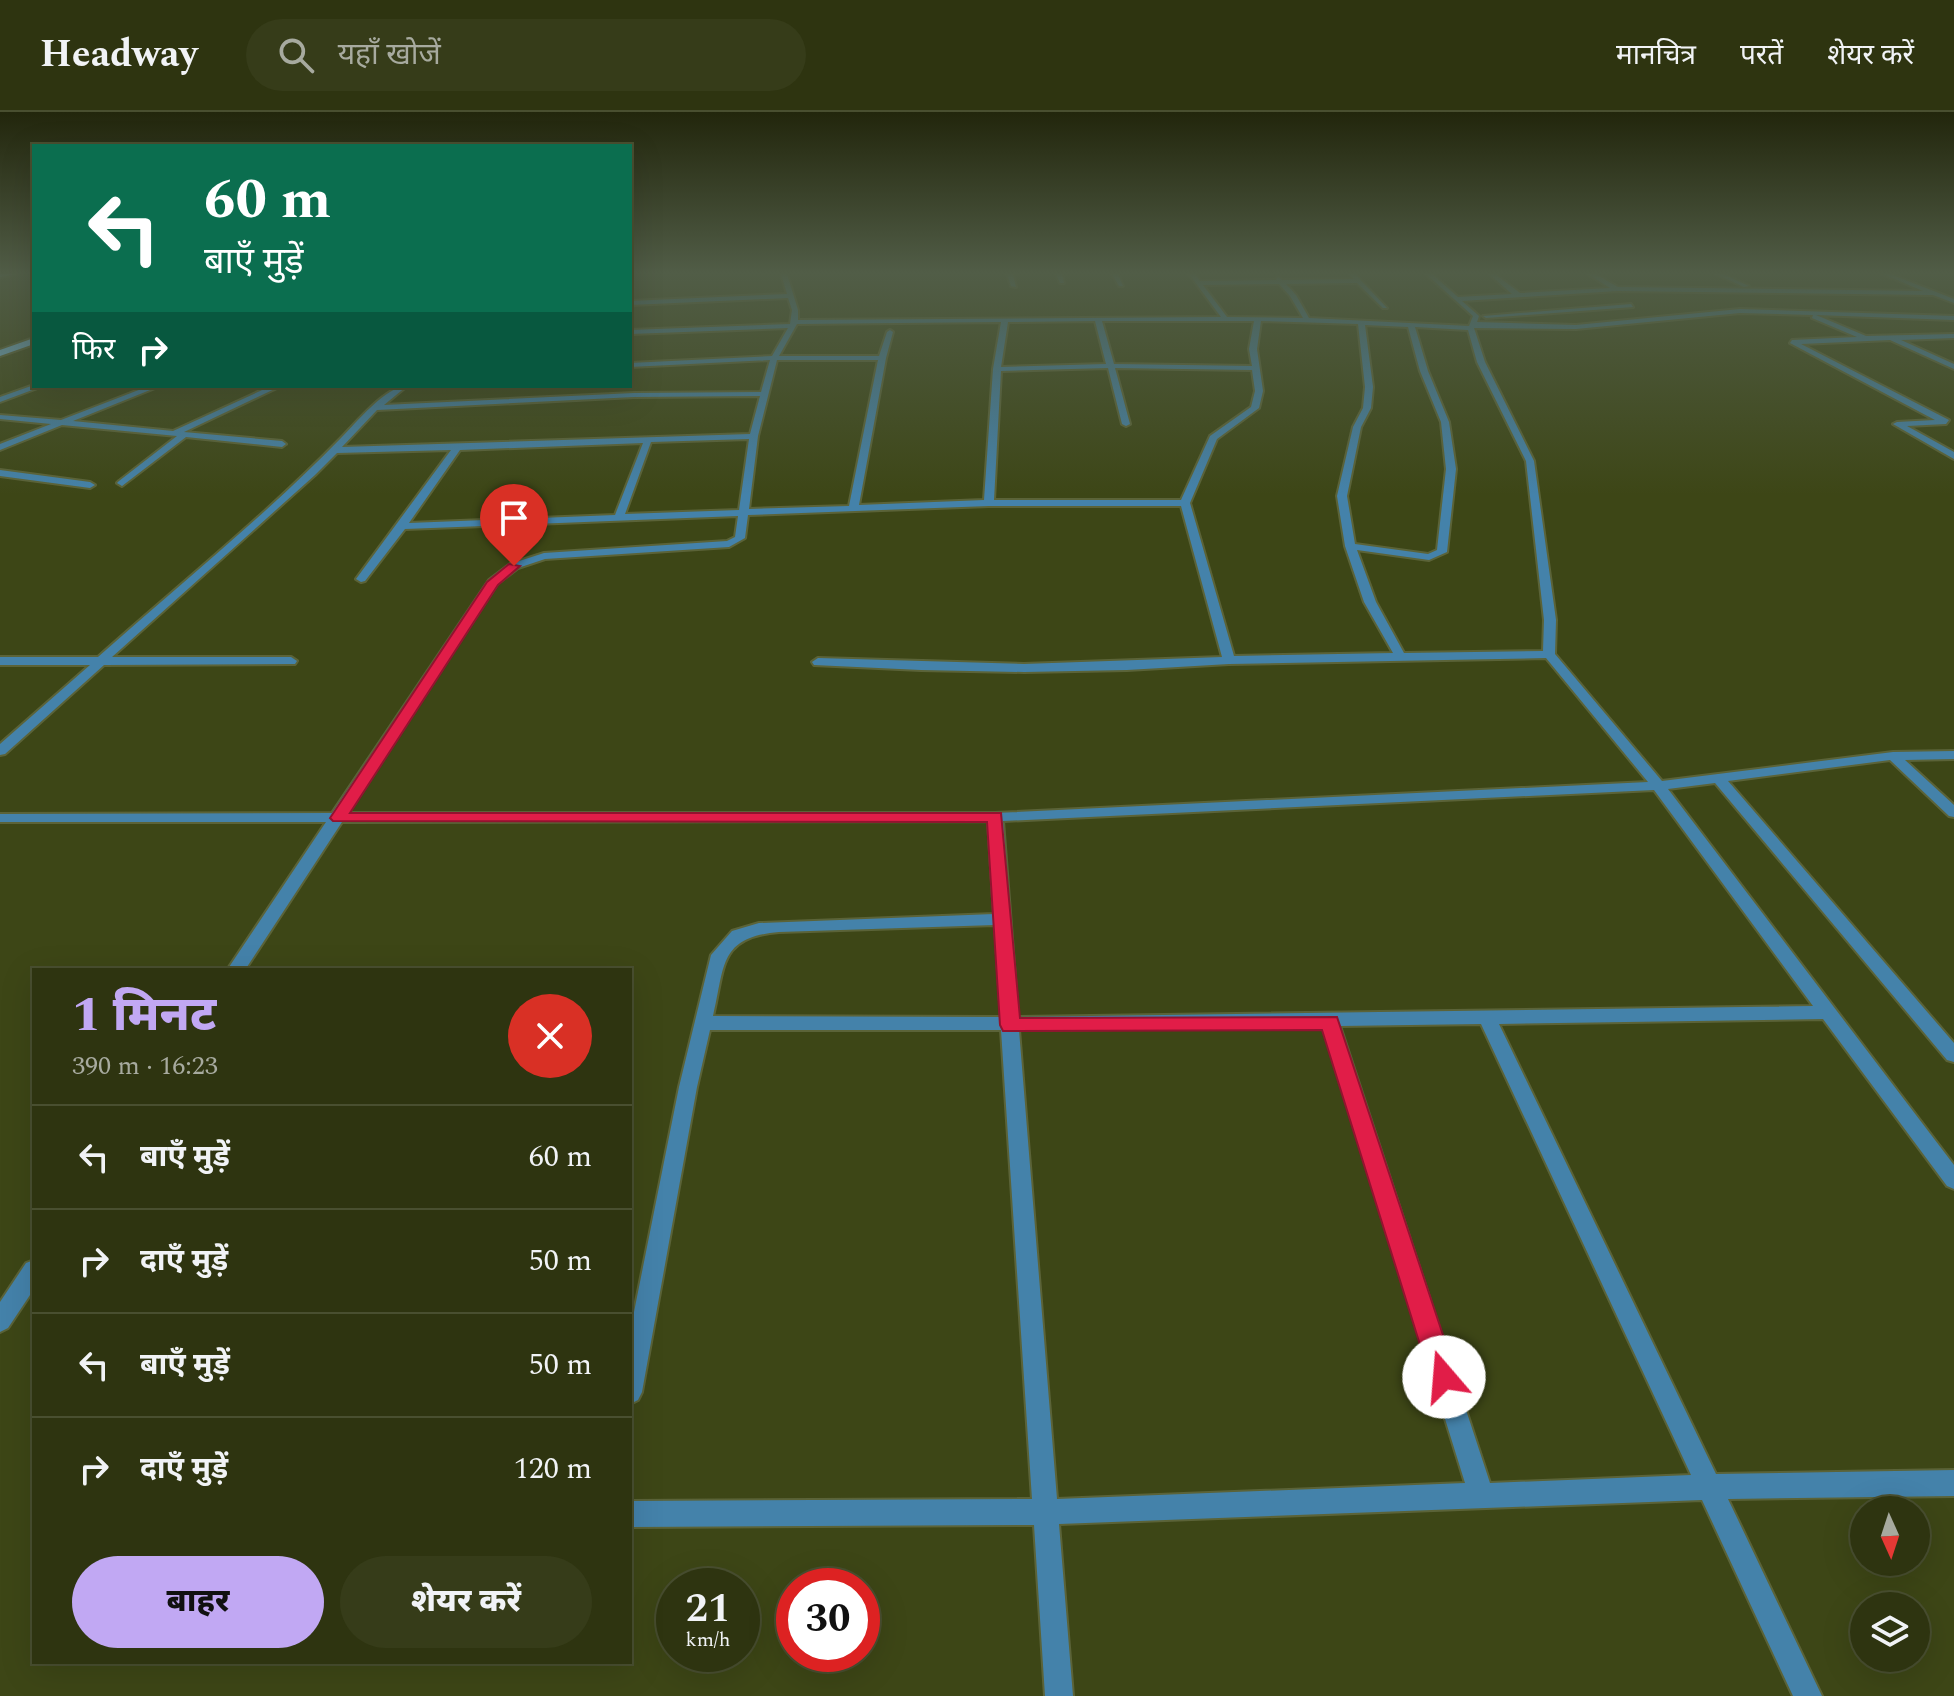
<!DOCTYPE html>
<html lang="hi">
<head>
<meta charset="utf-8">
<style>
  :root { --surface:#2e3410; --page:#363c19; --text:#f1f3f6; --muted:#a7aa9f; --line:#494f30; --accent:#c1a8f3 }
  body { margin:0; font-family:Spectral,"Noto Sans Devanagari",serif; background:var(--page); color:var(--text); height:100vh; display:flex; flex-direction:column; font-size:30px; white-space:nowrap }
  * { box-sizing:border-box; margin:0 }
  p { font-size:26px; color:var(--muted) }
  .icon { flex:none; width:44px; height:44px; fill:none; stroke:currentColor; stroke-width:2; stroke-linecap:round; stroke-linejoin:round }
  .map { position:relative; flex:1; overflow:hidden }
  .sheet { position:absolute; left:32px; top:856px; width:600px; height:696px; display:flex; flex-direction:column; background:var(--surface); border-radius:0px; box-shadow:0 8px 32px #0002,0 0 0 2px var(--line) }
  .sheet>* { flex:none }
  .banner { position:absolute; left:32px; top:32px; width:600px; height:244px; border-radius:0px; box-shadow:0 8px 32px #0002,0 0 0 2px var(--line); background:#0b6e4f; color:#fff; overflow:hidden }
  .needle { width:52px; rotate:177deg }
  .buttons { position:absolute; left:1850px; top:1384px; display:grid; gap:16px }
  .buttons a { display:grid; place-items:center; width:80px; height:80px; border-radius:50%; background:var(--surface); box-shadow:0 8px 32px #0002,0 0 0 2px var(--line); font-size:40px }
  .speed { position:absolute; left:656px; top:1456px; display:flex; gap:16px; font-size:40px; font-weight:700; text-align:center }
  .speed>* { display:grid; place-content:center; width:104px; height:104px; border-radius:50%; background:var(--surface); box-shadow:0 8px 32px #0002,0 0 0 2px var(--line); line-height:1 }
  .speed small { font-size:20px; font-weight:400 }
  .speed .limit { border:12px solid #d22; background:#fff; color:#111 }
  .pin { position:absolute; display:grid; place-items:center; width:68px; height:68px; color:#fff; margin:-82px -34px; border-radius:50% 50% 50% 0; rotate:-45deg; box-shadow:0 0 8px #0007 }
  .pin .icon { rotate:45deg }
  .me { position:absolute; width:88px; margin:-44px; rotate:342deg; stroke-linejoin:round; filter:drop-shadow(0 0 6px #0008) }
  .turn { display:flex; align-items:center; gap:28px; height:168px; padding:0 40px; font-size:36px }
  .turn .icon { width:104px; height:104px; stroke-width:2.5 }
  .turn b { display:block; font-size:56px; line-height:68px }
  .then { display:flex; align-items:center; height:76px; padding:0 40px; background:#0003; gap:16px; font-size:30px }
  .round { display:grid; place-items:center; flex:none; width:84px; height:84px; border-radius:42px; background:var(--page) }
  .head { display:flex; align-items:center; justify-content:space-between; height:136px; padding:0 40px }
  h1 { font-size:48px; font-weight:800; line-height:60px; color:var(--accent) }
  .button { display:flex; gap:16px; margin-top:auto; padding:16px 40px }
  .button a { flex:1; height:92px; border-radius:48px; background:var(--accent); color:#111; font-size:32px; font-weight:800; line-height:92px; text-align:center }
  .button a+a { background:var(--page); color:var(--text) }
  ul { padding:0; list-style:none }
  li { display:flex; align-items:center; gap:24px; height:104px; padding:0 40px; border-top:2px solid var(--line) }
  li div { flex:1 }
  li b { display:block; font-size:30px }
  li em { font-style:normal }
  header { display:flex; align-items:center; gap:48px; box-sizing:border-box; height:112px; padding:0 40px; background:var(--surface); border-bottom:2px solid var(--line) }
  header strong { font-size:38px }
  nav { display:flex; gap:44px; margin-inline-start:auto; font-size:28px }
  .search { width:560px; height:72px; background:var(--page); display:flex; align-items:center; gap:20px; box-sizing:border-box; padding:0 28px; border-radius:44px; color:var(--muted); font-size:30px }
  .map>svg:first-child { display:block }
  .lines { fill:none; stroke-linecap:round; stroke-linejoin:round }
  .minor-casing { stroke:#5b6338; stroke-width:4 }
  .primary-casing { stroke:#5b6338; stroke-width:4 }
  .minor { fill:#4482aa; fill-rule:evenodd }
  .primary { fill:#74bced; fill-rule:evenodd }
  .route { fill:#e11d48; stroke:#92132f; stroke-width:2 }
</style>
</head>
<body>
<header>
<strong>Headway</strong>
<div class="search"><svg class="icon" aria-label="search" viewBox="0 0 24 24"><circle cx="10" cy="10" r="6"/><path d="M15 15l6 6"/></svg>यहाँ खोजें</div>
<nav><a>मानचित्र</a><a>परतें</a><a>शेयर करें</a></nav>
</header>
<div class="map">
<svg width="1954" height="1584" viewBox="0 0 1954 1584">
  <rect width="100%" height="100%" fill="#3d4616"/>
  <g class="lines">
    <!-- minor casing -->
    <g class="minor-casing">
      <g id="minor">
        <path d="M781,162H787L798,198V208L1221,205L1189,162H1195L1200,169L1276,168L1278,165L1282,168L1354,167L1349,162H1355L1387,196H1383L1357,171L1286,172L1296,183L1309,206L1469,214L1473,204L1426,162H1432L1458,185L1512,182L1489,162H1495L1520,181L1610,176L1588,162H1595L1618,175L1923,179L1883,162H1890L1954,187V191L1933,183L1617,179L1462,189L1479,204L1477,210L1576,213L1740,197L1954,204V208L1816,203L1866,224L1954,222V226L1901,228L1954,252V257L1890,228L1801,232L1949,308L1946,312L1907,314L1954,340V347L1893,312L1897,310L1935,308L1790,231L1792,228L1857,225L1812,206L1813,203L1740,201L1576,217L1474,216L1485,250L1534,349L1556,508L1555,542L1662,669L1893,640L1954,639V647L1905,648L1954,693V705L1949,704L1890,648L1728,669L1954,931V950L1947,948L1715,671L1668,677L1954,1053V1077L1947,1074L1823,907L1499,912L1716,1362L1954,1358V1384L1728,1387L1822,1584H1793L1702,1388L1059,1412L1073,1584H1045L1034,1413L630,1415V1389L1032,1387L1001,918H710L697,975L642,1280L638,1288L630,1292V1220L679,975L711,843L732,819L759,811L994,802L988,709L342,710L245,858H227L326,710H0V702L332,701L489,468L510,452L544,441L727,429L735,425L738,404L405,417L365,469L361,470L356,467L451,338L337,341L315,363L112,545H291L297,549L295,552L104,553L5,642L0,643V632L90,553H0V545H98C179,473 265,404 341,326C356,311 386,274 407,274L384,293L634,281L761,280L770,248L630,255V251L772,244L788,216L630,222V218L790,212L792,198L788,186L630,193V189L787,182ZM1279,172L1290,184L1303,206L1227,205L1203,173ZM1095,209L1106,252L1001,255L1008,210ZM1102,209H1254L1249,237L1252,254L1114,252ZM1261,209L1358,212L1365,275L1363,296L1353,315L1337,384L1345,434L1364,490L1393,541L1234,544L1190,391L1217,327L1259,296L1263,279L1257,237ZM1001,210L993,257L984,388L859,393L886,246L893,220L890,218L887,220L879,244H779L797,212ZM1365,213L1408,215L1420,259L1441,310L1446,357L1437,438L1428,442L1355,432L1347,384L1361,315L1371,296L1373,275ZM1415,215L1468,218L1477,250L1526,349L1544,508L1543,539L1404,541L1376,490L1357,438L1429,448L1447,440L1456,357L1449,310L1428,259ZM777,248H878L849,394L749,397L758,324ZM1108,256L1122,312L1126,314L1130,312L1115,256L1252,258L1255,279L1251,295L1210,324L1181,388H994L1001,259ZM760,284L750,322L342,335L377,298L634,285ZM749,327L739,398L625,402L651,330ZM643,331L615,403L409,411L460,338ZM989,394H1181L1222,545L1024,552L818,546L812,550L814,553L921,558L1024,560L1127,558L1229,552L1546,546L1648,670L995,701H347L497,472L518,456L545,447L729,435L745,426L748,403ZM1654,678L1813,894L1018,905L1003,709ZM995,813L1001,905L713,904C725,855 718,825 779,820ZM1481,912L1691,1363L1490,1371L1340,914ZM1323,915L1465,1371L1057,1387L1019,918Z"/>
        <path d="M1007,162H1013L1016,175L1011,174Z"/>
        <path d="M1056,162H1062L1064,171H1060Z"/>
        <path d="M1112,162H1118L1123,174H1119Z"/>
        <path d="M1716,162H1723L1749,174L1744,175Z"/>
        <path d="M1631,192L1633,195L1486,206L1483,204Z"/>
        <path d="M34,273L43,274L0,290V285Z"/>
        <path d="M149,274H160L73,309L173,319L271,274H281L184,320L282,329L286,332L282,335L186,325L122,374L117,371L119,369L177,324L62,313L0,338V332L51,312L0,307V303L61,308Z"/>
        <path d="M0,358L90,370L95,373L90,376L0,364Z"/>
        <path d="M34,1148V1177L8,1216L0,1220V1190L26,1151Z"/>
      </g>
    </g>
    <!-- primary casing -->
    <g class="primary-casing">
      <g id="primary">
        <path d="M0,162H16L0,165Z"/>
        <path d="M34,226V232L0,244V238Z"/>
      </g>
    </g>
    <!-- minor -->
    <use href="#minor" class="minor"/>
    <!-- primary -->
    <use href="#primary" class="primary"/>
  </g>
  <!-- sky -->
  <linearGradient id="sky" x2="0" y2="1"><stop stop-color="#22260c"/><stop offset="0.42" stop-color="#515d47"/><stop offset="1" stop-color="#515d47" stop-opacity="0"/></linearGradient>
  <rect width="1954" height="383" fill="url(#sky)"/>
  <!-- route -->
  <path class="route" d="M509,452L520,454L498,473L350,701H1001L1020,906L1337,905L1457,1265L1453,1274L1444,1278L1434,1274L1430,1265L1322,918L1003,919L1000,913L987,710L333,709L330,706L487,470Z"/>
</svg>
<div class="buttons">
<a><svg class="needle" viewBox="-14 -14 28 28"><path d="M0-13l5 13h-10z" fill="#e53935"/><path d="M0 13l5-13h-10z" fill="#a7aa9f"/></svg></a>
<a><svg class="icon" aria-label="layers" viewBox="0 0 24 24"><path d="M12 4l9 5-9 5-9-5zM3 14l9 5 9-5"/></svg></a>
</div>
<div class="speed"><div>21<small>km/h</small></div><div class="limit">30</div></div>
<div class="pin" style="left:514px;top:454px;background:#d93025"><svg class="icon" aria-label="arrive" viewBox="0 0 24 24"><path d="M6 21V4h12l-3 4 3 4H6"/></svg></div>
<svg class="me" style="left:1444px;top:1265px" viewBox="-20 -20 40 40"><circle r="19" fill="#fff"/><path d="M0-13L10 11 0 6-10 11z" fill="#e11d48"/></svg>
<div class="banner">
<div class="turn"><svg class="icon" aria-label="left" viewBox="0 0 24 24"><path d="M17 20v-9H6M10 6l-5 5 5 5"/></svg><div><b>60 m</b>बाएँ मुड़ें</div></div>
<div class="then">फिर<svg class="icon" aria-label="right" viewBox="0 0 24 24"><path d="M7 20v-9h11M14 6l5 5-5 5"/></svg></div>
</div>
<section class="sheet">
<div class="head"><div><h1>1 मिनट</h1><p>390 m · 16:23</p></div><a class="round" style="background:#d93025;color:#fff"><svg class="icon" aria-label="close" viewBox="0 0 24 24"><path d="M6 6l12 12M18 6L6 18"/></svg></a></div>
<ul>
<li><svg class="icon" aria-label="left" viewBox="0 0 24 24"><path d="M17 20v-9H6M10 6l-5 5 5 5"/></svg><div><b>बाएँ मुड़ें</b></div><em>60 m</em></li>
<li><svg class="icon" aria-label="right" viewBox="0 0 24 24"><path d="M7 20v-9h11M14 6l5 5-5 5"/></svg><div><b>दाएँ मुड़ें</b></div><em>50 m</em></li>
<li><svg class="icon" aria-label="left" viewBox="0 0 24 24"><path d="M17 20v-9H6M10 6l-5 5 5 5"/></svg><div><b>बाएँ मुड़ें</b></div><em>50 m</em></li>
<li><svg class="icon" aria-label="right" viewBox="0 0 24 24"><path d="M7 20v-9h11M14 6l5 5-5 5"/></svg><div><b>दाएँ मुड़ें</b></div><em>120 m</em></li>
</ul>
<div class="button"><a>बाहर</a><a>शेयर करें</a></div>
</section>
</div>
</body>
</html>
